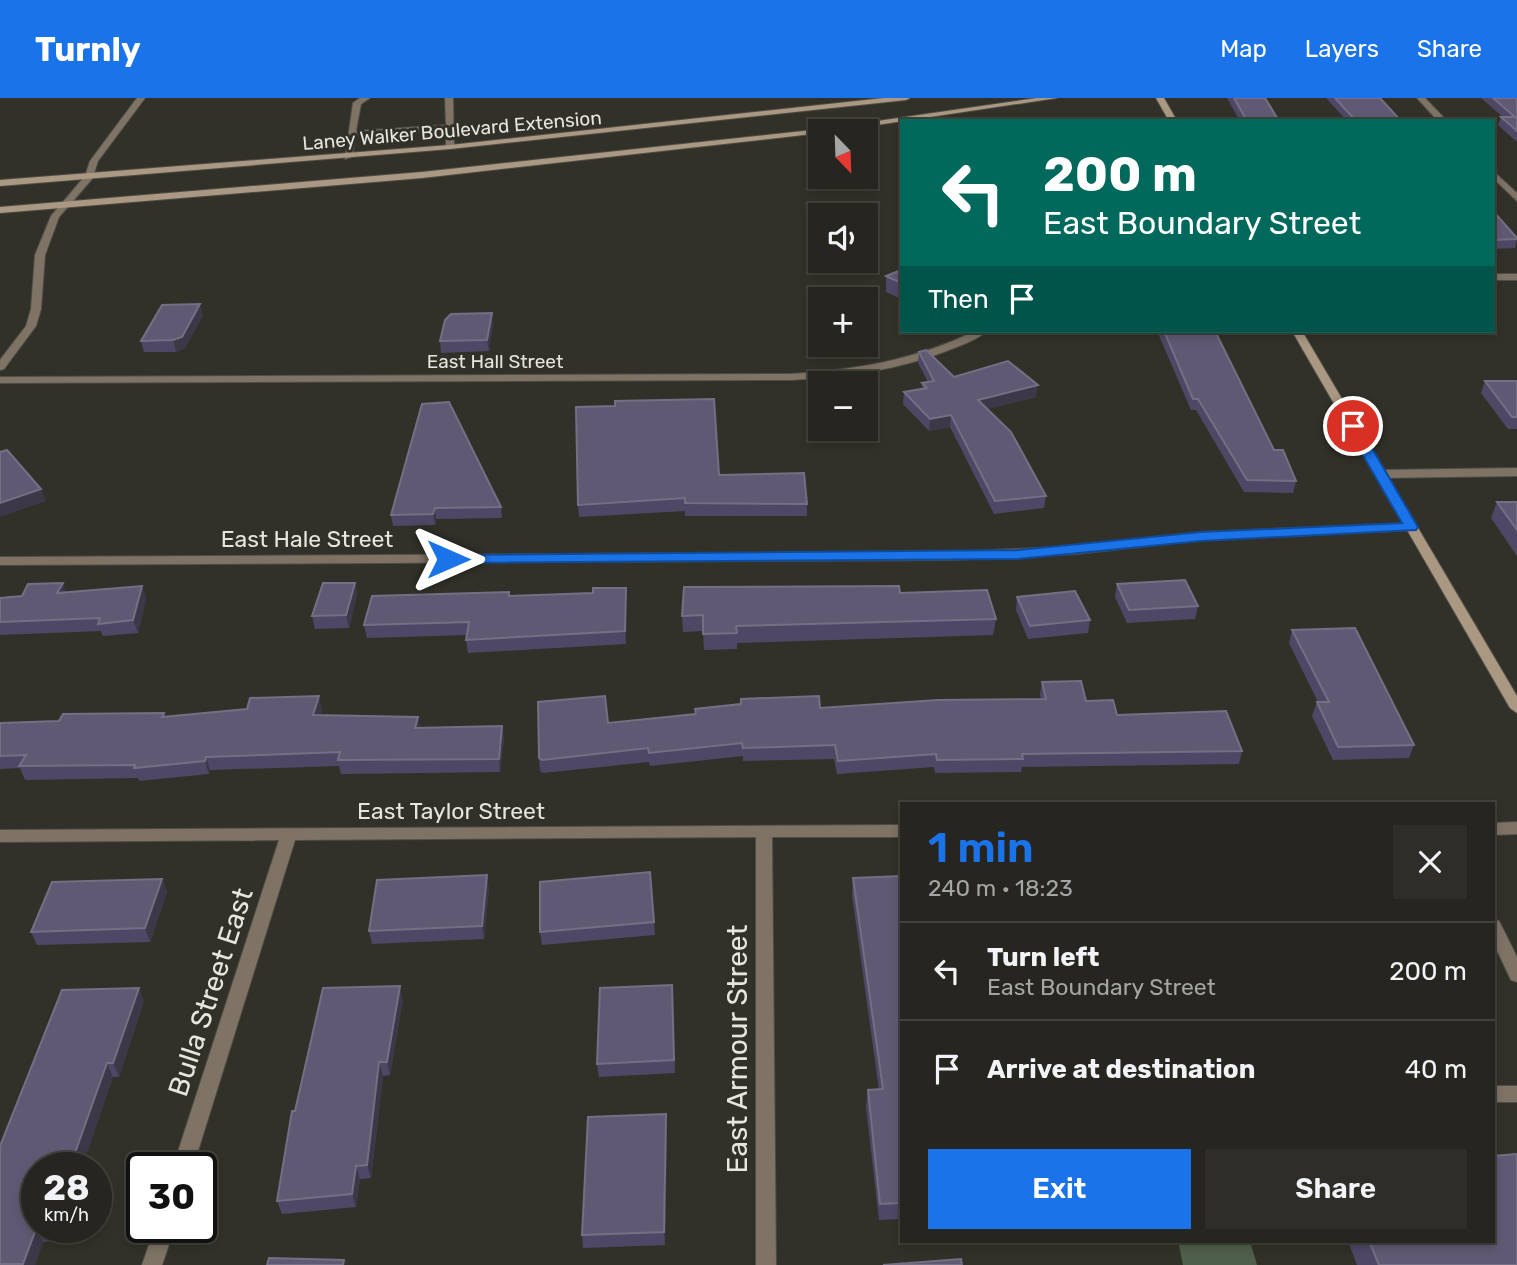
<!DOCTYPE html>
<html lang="en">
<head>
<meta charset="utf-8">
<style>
  :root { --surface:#26251f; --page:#2e2d28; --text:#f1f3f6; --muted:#a4a5a4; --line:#42423d; --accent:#1a73e8 }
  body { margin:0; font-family:Rubik,sans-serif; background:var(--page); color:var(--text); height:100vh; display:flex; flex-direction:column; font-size:26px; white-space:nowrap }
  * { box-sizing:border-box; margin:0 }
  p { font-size:23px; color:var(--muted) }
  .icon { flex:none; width:38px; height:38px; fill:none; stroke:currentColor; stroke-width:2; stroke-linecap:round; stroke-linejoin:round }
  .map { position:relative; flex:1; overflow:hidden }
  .panel { position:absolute; left:900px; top:704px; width:595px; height:441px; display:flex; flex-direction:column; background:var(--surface); border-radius:0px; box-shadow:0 4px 10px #0003,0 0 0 2px var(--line) }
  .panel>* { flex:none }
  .guide { position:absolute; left:900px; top:21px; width:595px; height:214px; border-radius:0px; box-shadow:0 4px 10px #0003,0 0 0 2px var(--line); background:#00695c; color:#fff; overflow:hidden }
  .needle { width:46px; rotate:157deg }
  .fabs { position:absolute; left:808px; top:21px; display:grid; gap:14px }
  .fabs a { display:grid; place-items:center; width:70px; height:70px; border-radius:0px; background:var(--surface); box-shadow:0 4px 10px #0003,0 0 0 2px var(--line); font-size:35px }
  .speed { position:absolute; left:21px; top:1054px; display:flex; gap:14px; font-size:35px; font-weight:700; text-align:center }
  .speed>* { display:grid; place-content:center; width:91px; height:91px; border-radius:50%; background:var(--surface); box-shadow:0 4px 10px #0003,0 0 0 2px var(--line); line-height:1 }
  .speed small { font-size:18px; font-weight:400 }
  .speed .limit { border:4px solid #111; border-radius:10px; background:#fff; color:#111 }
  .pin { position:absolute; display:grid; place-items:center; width:60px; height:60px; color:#fff; margin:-30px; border:4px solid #fff; border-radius:50%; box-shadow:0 2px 7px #0007 }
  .me { position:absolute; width:77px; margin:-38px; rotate:90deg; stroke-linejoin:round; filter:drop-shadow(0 0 5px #0008) }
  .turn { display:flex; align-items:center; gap:24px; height:147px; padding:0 28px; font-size:32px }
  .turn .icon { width:91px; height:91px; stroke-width:2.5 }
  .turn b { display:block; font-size:49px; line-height:60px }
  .then { display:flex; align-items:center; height:66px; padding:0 28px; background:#0003; gap:14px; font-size:26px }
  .round { display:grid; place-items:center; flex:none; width:74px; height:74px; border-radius:0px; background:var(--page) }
  .overview { display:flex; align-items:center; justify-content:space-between; height:119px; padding:0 28px }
  h1 { font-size:42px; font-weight:600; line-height:52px; color:var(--accent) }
  .button { display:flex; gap:14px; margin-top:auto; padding:14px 28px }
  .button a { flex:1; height:80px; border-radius:0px; background:var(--accent); color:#fff; font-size:28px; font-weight:600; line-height:80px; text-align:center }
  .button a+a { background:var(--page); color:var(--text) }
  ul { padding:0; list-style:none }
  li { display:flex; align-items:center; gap:21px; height:98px; padding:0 28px; border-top:2px solid var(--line) }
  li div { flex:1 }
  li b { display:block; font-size:26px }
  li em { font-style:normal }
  header { display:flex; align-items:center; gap:42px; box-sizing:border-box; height:98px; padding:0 35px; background:var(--accent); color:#fff }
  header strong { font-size:33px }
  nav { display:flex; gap:38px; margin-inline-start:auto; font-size:24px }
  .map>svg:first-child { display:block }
  .green { fill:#4f604a }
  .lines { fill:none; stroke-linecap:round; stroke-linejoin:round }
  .lane-casing { stroke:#4f4e46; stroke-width:2 }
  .street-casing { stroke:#4f4e46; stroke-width:2 }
  .secondary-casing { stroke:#4f4e46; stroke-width:2 }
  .lane { fill:#7e7365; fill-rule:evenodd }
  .street { fill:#7e7365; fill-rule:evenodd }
  .secondary { fill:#aa9882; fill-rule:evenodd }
  .wall { fill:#4e4866 }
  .shaded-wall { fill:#3c3848 }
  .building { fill:#5f5973; stroke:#746f84; stroke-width:2 }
  .route { fill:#1a73e8; stroke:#114b97; stroke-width:2 }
  .labels { text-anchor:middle; stroke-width:6; stroke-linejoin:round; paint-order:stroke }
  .far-street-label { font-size:19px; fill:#e6e5e0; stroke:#323129 }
  .street-label { font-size:23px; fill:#e6e5e0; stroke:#323129 }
  .near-street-label { font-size:28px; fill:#e6e5e0; stroke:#323129 }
</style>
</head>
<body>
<header>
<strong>Turnly</strong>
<nav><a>Map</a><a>Layers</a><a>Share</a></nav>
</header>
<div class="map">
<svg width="1517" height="1167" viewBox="0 0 1517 1167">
  <rect width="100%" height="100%" fill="#323129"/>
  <!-- green -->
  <path class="green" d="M1178,1143H1250L1257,1167H1183Z"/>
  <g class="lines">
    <!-- lane casing -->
    <g class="lane-casing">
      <g id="lane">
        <path d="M360,0H370L361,6L356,33L446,27L445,0H453L454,49L450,51L446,49V32L356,38L352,59L345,61L353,5Z"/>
        <path d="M1493,821L1499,823L1517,859V884L1511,882L1493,844Z"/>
        <rect x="1493" y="988" width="24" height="16"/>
      </g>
    </g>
    <!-- street casing -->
    <g class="street-casing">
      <g id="street">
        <path d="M137,0H145L98,63L92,81L59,119L45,157L41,211L36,228L4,271L0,272V262L26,228L31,211L35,157L51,118L85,78L90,63Z"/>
        <path d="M1417,0H1425L1447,23H1438Z"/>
        <path d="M1493,73L1517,95V103L1493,80Z"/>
        <rect x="1493" y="176" width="24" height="6"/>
        <path d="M975,233H987C978,241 965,246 954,250C901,272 846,279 790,282L0,285V279L790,276C855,272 916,262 975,233Z"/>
        <path d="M1517,370V378L1381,380L1375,376L1381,372Z"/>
        <path d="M1411,425L1417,429L1415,432L1201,442L1077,456L952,462L0,467V459L952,454L1077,448L1201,434Z"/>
        <path d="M1517,724V736L1493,737V725Z"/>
        <path d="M901,727V739H772L776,1167H756V739L295,742L193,1069H173L279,742L0,744V732Z"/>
        <path d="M155,1129H175L162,1167H142Z"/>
      </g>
    </g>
    <!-- secondary casing -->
    <g class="secondary-casing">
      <g id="secondary">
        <path d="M884,0H910L906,2L450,51L0,88V82L450,47Z"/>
        <path d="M1037,0H1057L837,33H821V35L422,80L0,115V109L422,74L822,31Z"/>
        <path d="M1156,0H1164L1177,23H1169Z"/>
        <path d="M1292,233H1302L1517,598V615L1510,610Z"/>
      </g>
    </g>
    <!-- lane -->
    <use href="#lane" class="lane"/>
    <!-- street -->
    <use href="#street" class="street"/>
    <!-- secondary -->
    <use href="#secondary" class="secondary"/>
  </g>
  <!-- wall -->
  <g class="wall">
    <path d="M1227,0H1265L1279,23H1240Z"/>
    <path d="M1326,0H1380L1401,23H1347Z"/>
    <path d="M1481,0H1517V44L1498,27L1501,19H1503Z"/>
    <path d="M1493,113L1517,140L1515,150L1493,151Z"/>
    <path d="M901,172V201L886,194V178Z"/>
    <path d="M203,217L185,250L176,254H144L141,243Z"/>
    <path d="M493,226L489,253L441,255L440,243Z"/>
    <path d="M1157,233H1215L1274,352L1296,383L1293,395L1244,394L1196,312H1191Z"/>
    <path d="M919,254L954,279L1036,299L987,311L1046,398L1044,410L994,416L950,329L929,333L903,306L904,294L922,291V285L928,284L918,265Z"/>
    <path d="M1485,283H1517V331H1508L1481,295Z"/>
    <path d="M422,306L501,409L502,420L436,421L435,427L393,428L391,417Z"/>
    <path d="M719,377L807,406V418H685V413L579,419L578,407Z"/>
    <path d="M1497,404H1517V458L1491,420Z"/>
    <path d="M355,485L357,497L349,530L315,531L312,518Z"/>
    <path d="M1117,486L1198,508L1195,521L1127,525L1115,499Z"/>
    <path d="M142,488L146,501L138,535L103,538L101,533L0,537V500Z"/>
    <path d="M900,495L996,521L993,537L737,545V551L704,552L703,533L683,534L682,518Z"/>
    <path d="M510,498L626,502V546L468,555L466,542L467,537L367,540L364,527Z"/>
    <path d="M1017,499L1090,522L1088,535L1028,541L1016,512Z"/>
    <path d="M1292,532L1414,647L1409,660L1333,662L1312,618L1317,604H1318L1289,545Z"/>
    <path d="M1042,584L1117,617L1242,653L1239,666L1022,669L1021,674L935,675L934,669L837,676L834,661L743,663V658L650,668L649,664L543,675L540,673L539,660L608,625L695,616V611L820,610L1041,601L1040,597Z"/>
    <path d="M322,611L320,617L420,630L502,628L504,641L500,674L341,676L339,668L210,672L209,676L139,683L138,680L25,682L20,670L0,671V625L59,623L164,615L166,619Z"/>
    <path d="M650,774L655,837L542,847L540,834Z"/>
    <path d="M901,778V1121L879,1122L866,1009L868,992H879L852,797L853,780Z"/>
    <path d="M162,781L167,794L150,844L37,847L31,834Z"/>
    <path d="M489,790L484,841L372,846L369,833Z"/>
    <path d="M673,900L675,975L599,979L597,966Z"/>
    <path d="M403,901L390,977L383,978L371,1080L360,1081L356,1109L282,1116L277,1103L295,1013Z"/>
    <path d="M144,903L119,979H113L56,1143L43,1144L35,1167H0V1048Z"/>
    <path d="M667,1030L665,1147L583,1150L582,1137Z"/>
    <path d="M1348,1143H1493L1517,1167H1357Z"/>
  </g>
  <!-- shaded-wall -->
  <g class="shaded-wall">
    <path d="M200,206L203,217L185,250L176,254L173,242Z"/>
    <path d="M492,215L493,226L489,253L487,242Z"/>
    <path d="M1038,287L1036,299L977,314L978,302Z"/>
    <path d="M951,317L950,329L929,333L930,321Z"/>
    <path d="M41,391L46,403L0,419V405Z"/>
    <path d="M435,410L436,421L435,427L433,416Z"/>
    <path d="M63,485L67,498L57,495Z"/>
    <path d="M355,485L357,497L349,530L346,517Z"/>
    <path d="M142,488L146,501L138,535L133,522Z"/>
    <path d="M626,490V546L625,533Z"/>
    <path d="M319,598L322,611L317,630L313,617Z"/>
    <path d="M418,619L421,632L415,630Z"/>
    <path d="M502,628L504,641L500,674L499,661Z"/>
    <path d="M206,659L210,672L209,676L205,663Z"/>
    <path d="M487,777L489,790L484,841L482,828Z"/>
    <path d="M162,781L167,794L150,844L145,830Z"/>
    <path d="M400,888L403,901L390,977L387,964Z"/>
    <path d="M139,890L144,903L119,979L113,965Z"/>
    <path d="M379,964L383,978L371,1080L367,1067Z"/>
    <path d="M107,965L113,979L82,1069H70Z"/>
    <path d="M666,1016L667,1030L665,1147L664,1134Z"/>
    <path d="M356,1068L360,1081L356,1109L352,1096Z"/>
    <path d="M49,1129H61L56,1143L49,1130Z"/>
    <path d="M36,1131L43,1144L35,1167H24L23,1166Z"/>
  </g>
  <!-- building -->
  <g class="building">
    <path d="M1234,0H1265L1279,23H1247Z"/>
    <path d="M1335,0H1380L1401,23H1356Z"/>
    <path d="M1493,0H1517V33L1501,19H1515Z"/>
    <path d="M1493,113L1517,140V141L1493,142Z"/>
    <path d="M901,172V185L886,178Z"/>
    <path d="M200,206L182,239L173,242L141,243L162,207Z"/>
    <path d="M492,215L487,242L440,243L445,222L451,216Z"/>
    <path d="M1164,233H1215L1274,352H1283L1296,383L1247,382L1198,301H1193Z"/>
    <path d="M926,252L954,279L1008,263L1038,287L978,302L1011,334L1046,398L995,403L951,317L930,321L904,294L927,290L922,285L934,283L919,254Z"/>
    <path d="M1485,283H1517V319H1512Z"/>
    <path d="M714,301L719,377L804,375L807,406L685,405V400L578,407L576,309L615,308V303Z"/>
    <path d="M449,304L501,409L435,410L433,416L391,417L422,306Z"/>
    <path d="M7,352L41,391L0,405V354Z"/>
    <path d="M1497,404H1517V432Z"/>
    <path d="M1185,482L1198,508L1129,512L1117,486Z"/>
    <path d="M63,485L57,495L142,488L133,522L98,526L100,520L0,524V500L22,498L28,486Z"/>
    <path d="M323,485H355L346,517L312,518Z"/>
    <path d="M899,488L900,495L987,492L996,521L736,528L737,535L703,536V517L682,518L684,489Z"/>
    <path d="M593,490H626L625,533L466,542L469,524L364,527L372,498L509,494V498L593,495Z"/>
    <path d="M1075,493L1090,522L1030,528L1017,499Z"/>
    <path d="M1355,530L1414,647L1338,649L1317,604H1329L1292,532Z"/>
    <path d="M1081,583L1086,603L1113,602L1117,617L1226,613L1242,653L1022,656L1023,661L937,662L936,656L838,663L835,647L743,650L742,645L649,655L648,650L542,662L539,660L538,604L605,598L608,625L696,616L695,611L741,606V601L819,598L820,610L938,602L1046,601L1042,584Z"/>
    <path d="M319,598L313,617L418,619L415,630L502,628L499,661L338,662L340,654L206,659L205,663L134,670L135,667L19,668L26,657L0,658V625L59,623L63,616L164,615L162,619L247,611L250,600Z"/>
    <path d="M650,774L654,824L540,834V784Z"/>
    <path d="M487,777L482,828L369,833L377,782Z"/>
    <path d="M901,778V1105L880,1106L868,992L883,991L853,780Z"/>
    <path d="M162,781L145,830L31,834L52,784Z"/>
    <path d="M672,887L674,962L597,966L600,890Z"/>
    <path d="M400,888L387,964H379L367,1067L356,1068L352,1096L277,1103L292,1013H295L323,890Z"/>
    <path d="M139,890L113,965H107L70,1069H37V1129H49V1130L36,1131L23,1166H0V1048L62,892Z"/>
    <path d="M666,1016L664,1134L582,1137L588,1019Z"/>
    <path d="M1517,1056V1167H1379L1369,1143H1493V1058Z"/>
    <path d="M269,1160L344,1162L343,1167H267Z"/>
    <path d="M961,1161L962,1167H883Z"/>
  </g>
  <!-- route -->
  <path class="route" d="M1353,324L1359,328L1418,429L1416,432L1201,443L1018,461L448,465L441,461L448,457L1018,452L1201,434L1402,425L1346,328Z"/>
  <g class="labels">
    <!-- far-street labels -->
    <g class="far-street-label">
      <text transform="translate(452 32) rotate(-5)" y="7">Laney Walker Boulevard Extension</text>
      <text x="495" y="270">East Hall Street</text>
    </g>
    <!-- street labels -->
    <g class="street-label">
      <text x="307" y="449">East Hale Street</text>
      <text x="451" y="721">East Taylor Street</text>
    </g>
    <!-- near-street labels -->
    <g class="near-street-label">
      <text transform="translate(210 894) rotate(-72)" y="10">Bulla Street East</text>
      <text transform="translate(737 951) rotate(-90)" y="10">East Armour Street</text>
    </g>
  </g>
</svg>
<div class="fabs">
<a><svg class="needle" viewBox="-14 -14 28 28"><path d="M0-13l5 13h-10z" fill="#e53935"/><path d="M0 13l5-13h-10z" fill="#a4a5a4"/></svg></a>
<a><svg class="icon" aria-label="sound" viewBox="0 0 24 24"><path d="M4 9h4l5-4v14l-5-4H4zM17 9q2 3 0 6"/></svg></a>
<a>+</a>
<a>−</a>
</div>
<div class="speed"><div>28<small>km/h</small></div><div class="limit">30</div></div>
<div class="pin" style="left:1353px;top:328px;background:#d93025"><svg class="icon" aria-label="arrive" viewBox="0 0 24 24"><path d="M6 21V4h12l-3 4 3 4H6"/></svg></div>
<svg class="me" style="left:448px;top:461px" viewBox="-20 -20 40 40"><path d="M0-17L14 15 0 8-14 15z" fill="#1a73e8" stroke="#fff" stroke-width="4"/></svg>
<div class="guide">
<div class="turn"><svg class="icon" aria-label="left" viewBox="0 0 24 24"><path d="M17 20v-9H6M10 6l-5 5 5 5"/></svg><div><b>200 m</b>East Boundary Street</div></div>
<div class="then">Then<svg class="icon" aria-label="arrive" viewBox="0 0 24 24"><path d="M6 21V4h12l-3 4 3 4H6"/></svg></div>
</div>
<section class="panel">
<div class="overview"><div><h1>1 min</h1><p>240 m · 18:23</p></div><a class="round"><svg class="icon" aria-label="close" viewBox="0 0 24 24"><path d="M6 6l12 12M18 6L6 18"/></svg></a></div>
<ul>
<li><svg class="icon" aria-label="left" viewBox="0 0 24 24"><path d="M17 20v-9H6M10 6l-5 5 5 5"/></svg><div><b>Turn left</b><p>East Boundary Street</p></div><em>200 m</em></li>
<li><svg class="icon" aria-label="arrive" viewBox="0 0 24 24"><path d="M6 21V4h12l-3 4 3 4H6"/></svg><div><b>Arrive at destination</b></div><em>40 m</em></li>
</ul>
<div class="button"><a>Exit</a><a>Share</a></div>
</section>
</div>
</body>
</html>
